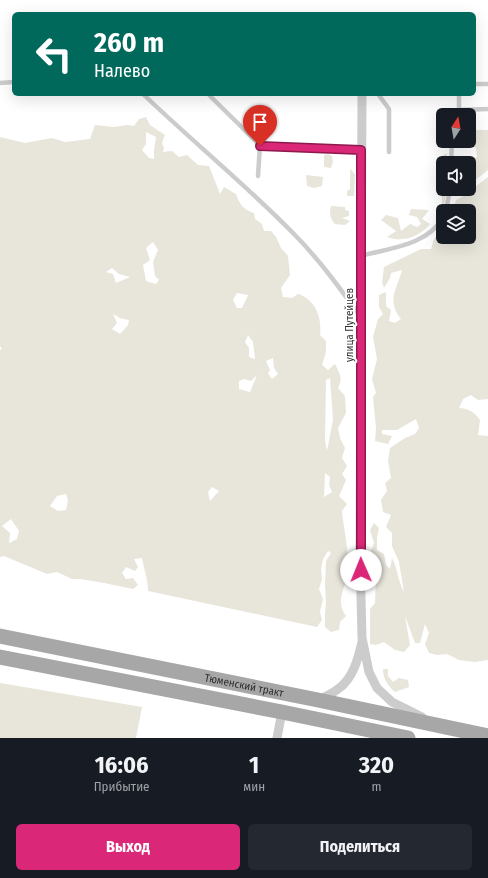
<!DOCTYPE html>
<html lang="ru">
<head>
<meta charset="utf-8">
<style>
  :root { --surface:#171b24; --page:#242831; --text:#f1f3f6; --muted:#9ea1a6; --accent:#db2777 }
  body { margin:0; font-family:"Fira Sans Condensed",sans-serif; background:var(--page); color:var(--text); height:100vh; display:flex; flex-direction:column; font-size:15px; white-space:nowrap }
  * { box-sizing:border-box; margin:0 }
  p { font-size:13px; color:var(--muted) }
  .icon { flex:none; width:22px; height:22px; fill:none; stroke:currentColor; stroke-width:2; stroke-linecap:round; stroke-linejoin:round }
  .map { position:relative; height:738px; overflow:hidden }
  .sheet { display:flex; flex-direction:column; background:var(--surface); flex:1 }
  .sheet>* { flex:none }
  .banner { position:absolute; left:12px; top:12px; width:464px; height:84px; border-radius:6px; box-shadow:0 4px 16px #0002; background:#00695c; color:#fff; overflow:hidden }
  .needle { width:26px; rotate:11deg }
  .controls { position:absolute; left:436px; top:108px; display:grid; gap:8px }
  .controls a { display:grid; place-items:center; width:40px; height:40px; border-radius:6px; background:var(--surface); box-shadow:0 4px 16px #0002; font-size:20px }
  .pin { position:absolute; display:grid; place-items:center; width:34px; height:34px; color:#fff; margin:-41px -17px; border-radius:50% 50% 50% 0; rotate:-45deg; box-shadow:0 0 4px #0007 }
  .pin .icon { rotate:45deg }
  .me { position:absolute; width:44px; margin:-22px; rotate:359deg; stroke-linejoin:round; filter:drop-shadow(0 0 3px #0008) }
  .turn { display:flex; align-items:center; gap:14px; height:84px; padding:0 16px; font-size:18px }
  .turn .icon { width:52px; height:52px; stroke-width:2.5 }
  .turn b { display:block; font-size:28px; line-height:34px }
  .eta { display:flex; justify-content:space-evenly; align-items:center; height:68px; text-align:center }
  .eta b { font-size:24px; font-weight:700; line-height:28px }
  .button { display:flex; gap:8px; margin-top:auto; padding:8px 16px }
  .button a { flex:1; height:46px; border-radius:6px; background:var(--accent); color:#fff; font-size:16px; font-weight:700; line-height:46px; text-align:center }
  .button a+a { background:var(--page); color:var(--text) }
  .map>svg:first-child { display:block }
  .green { fill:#e8e5db; fill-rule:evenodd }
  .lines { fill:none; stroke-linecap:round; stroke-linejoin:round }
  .service { stroke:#ccc; stroke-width:4.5 }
  .minor { stroke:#ccc; stroke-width:9 }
  .primary { stroke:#a7a7a7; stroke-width:15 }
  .route-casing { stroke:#8e194d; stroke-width:10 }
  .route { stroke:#db2777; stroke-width:7 }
  .labels { text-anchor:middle; stroke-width:4; stroke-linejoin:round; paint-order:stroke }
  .street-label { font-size:11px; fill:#2f2f2f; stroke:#fff }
</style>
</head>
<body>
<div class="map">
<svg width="488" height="738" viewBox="0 0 488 738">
  <rect width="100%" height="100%" fill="#fff"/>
  <!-- green -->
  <g class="green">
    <path d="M146,117L150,125L165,135L162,143L164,148L163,152L172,151L179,157L187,155L198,165L209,166L220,194L224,187L236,194C239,204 244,210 254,213L255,219L262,224L264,231H271L276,237L281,248L288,256L290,275L281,288L283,297L292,298L298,294C316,300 322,317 320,335L326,341V352L322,365L328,370L335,364C340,374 343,378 338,388L345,396L346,413L338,428L340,438L345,448L342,458L347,466L342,474L346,480L339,496L347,504L342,511C344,531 349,551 348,571C347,588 334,599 346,616L340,622L339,630L331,632L325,627V612L326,602L325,586L326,561L331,553L328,551L323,559L321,569L322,579L319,589L323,599L320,612L322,620L317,627L148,591C148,580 144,569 142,558L134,559L138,567L135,571L126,567L122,573L126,579L133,578L138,585L133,589L104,583L80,579H72L57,572L47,574L4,556L0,557V350L2,349L0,346V137L25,143L52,138L65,142L90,139L95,125L114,127L127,125L134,126L139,119ZM146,132L156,137L154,150V159L149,158L142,150L146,144ZM153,242L158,250L153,262L155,276L159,280L156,284L146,281L143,265L150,260L146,248ZM112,268L119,274L130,277L116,283L113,274L106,272ZM237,293L248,295L242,308H237L233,300ZM113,314L120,318L129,320L128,325L120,334L112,329L117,323ZM248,335L253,342L255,359L249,357V348L245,342ZM273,358L274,368L278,374L272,379L268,373L270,370L266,361ZM257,375L250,392L239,389V381L244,379L251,381ZM330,378L333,420L327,451L325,440L326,380ZM325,473L330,477L329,485L332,492L324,497ZM212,487L219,491L210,501L208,492ZM66,494L68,500L66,510L58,511L50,506L57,496ZM11,519L19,531L17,539L9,543L10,533L2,526Z"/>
    <path d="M469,130H488V170L469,185V163H461L477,157L476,148L463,143V141H469Z"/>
    <path d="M447,153V163H443V189H446L445,202L442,206L441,175L442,156Z"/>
    <path d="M328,154L332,156L333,162L331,168L324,167V155Z"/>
    <path d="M351,169L355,175L354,196H347V191L350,189V172Z"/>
    <path d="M306,175L323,177L322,186L314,188L307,186Z"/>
    <path d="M488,177V399L478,400L471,395L463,399L459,408C467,408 475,412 480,420L478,435L488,436V660L475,662L459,660L447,654L437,655L429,653L425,644L429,633L425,624L420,643H415L405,616L410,645L404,652L395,650L384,642L376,645L370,644V609L375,603L376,577L371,567V551L374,543L370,530L374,523L379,528L377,538V550L384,554L386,565L390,569L392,558C398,569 398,582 404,592L399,562L392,546V533L386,527L391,515L383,512L381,500L387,491L385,483L391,478L388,461L390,448L405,438L415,434L419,428L416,419L397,430H382V434L392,436L388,444L375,441L376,428L373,397L376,393L372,379L377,359L373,337L378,319L383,314L379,307V295L386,292V306L391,310L389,321L395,323L401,319C386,301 397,289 402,270L391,273L390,278L384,288L382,282L384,267L421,249H431L434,239L443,231V237H469V211H453L456,200L462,197Z"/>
    <path d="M331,206L345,207V210L349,211V216L342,218L350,221L345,225L335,224C330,218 329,214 331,206Z"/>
    <path d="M411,209L429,210L422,219L430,224C419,237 403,243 387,237L396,231L381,220L386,215L398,218L401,231L410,224L417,227L421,224L417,217L409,215Z"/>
    <path d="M383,669H388V676L393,682L399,678L408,680L409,687L395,692C388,686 383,679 383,669Z"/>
    <path d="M0,683L142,707L136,738H0Z"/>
  </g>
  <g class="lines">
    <!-- service -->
    <g class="service">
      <path d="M0,83L14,82"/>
      <path d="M474,84H488"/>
      <path d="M143,94C192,141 245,184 293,233C318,258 339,287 360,316"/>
      <path d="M209,94L210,96L260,145L361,150"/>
      <path d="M378,94L389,109V152"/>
      <path d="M459,94V110L488,109"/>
      <path d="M451,163L452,141"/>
      <path d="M258,176L260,145"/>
      <path d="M446,211L450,189"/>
      <path d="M361,256C389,248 426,246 443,218"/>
    </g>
    <!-- minor -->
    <g class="minor">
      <path d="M362,94L360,556L362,638L369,672L377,688L392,702L422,717"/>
      <path d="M318,700C325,697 332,694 338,689C353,679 358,659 362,642"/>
      <path d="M277,738L282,712"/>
    </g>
    <!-- primary -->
    <g class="primary">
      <path id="s1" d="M0,636L318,700L488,736"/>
      <path d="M0,657L282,712L408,738"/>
    </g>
  </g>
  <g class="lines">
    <!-- route casing -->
    <g class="route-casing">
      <path id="route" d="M260,146L361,150V570"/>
    </g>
    <!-- route -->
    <use href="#route" class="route"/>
  </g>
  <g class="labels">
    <!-- street labels -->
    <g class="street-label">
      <text transform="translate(349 325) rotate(-90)" y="4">улица Путейцев</text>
      <text dy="4" stroke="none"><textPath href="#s1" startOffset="249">Тюменский тракт</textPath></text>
    </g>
  </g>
</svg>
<div class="controls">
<a><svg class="needle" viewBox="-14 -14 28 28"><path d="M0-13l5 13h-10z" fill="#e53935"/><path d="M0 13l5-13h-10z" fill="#9ea1a6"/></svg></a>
<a><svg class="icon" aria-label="sound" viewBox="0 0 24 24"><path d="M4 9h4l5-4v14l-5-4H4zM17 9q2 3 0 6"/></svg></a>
<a><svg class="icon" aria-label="layers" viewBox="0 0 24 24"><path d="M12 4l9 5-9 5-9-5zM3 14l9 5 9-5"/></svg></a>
</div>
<div class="pin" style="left:260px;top:146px;background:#d93025"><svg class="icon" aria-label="arrive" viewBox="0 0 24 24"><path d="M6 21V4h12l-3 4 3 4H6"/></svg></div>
<svg class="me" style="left:361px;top:570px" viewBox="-20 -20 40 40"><circle r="19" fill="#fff"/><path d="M0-13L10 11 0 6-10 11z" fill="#db2777"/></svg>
<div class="banner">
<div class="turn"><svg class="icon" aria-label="left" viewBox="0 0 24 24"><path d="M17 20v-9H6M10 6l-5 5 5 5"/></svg><div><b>260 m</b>Налево</div></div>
</div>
</div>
<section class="sheet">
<div class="eta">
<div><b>16:06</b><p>Прибытие</p></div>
<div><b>1</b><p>мин</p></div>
<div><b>320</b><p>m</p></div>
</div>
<div class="button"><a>Выход</a><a>Поделиться</a></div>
</section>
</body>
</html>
